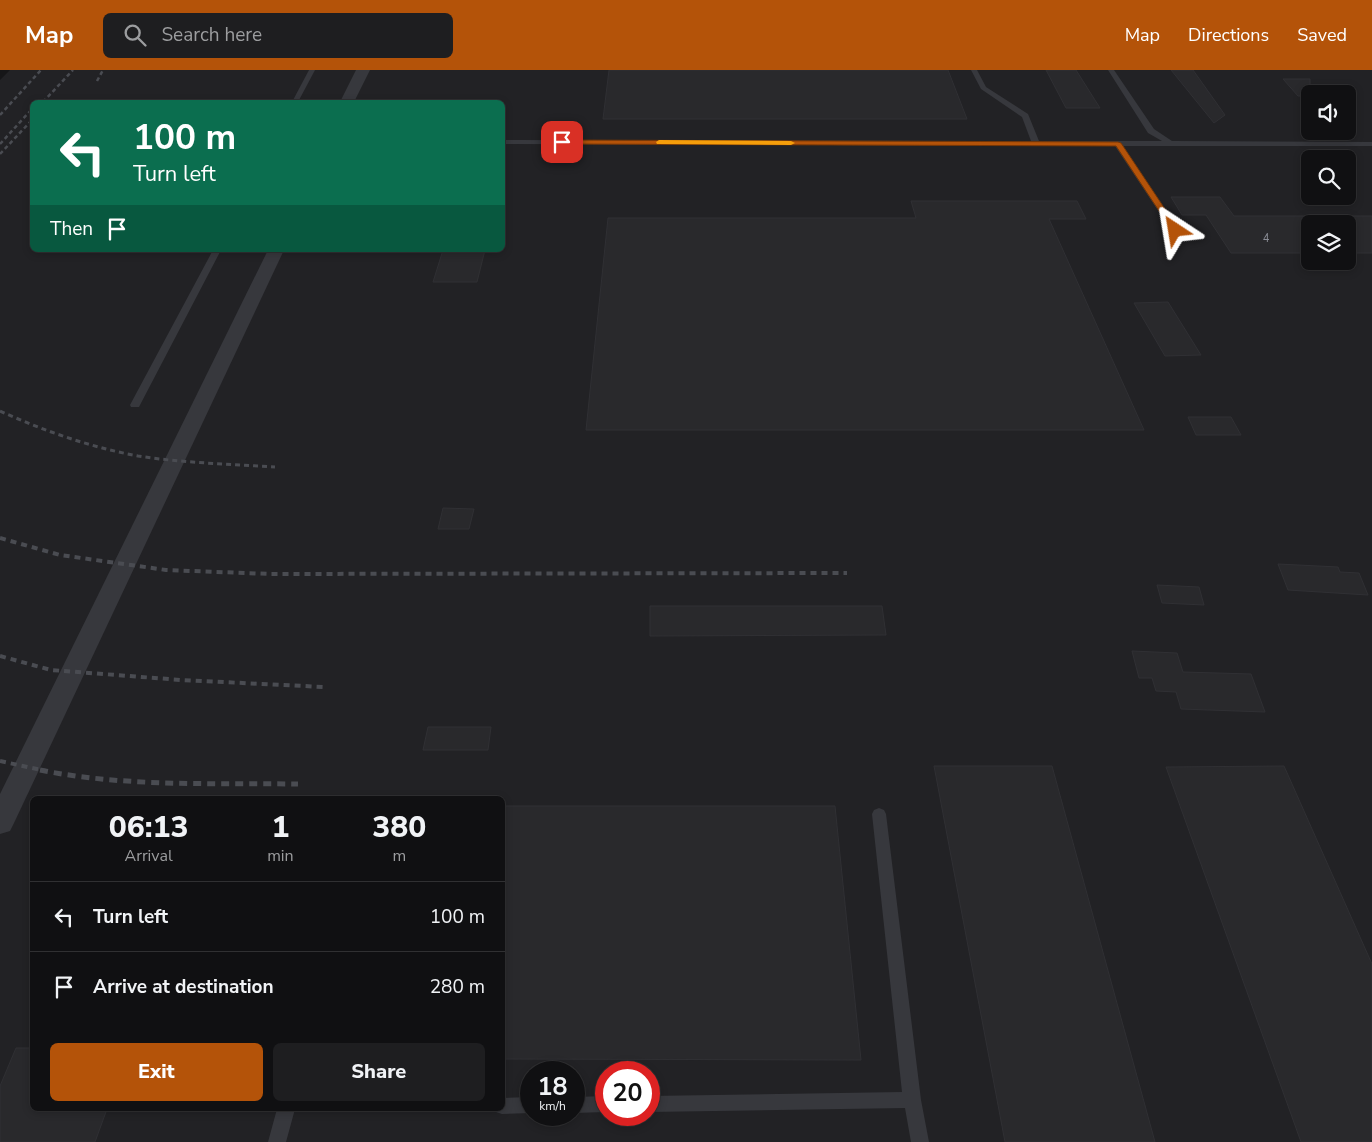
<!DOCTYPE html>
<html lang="en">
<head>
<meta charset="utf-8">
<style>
  :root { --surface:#101012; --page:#1e1e20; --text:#f1f3f6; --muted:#9c9d9f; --line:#303032; --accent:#b45309 }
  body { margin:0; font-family:"Nunito Sans",sans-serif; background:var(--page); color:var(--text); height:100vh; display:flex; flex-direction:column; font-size:19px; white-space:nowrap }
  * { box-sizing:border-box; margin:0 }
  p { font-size:16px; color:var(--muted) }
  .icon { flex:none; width:28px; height:28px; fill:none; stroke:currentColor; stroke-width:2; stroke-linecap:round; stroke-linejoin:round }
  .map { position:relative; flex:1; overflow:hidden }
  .side { position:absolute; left:30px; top:726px; width:475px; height:315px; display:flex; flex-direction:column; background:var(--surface); border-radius:8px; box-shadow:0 2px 8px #0003,0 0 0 1px var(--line) }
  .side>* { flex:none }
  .hud { position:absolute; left:30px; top:30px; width:475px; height:152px; border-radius:8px; box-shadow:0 2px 8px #0003,0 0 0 1px var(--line); background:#0b6e4f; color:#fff; overflow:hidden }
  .tools { position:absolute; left:1301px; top:15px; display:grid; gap:10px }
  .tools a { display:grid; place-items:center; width:55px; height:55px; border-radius:8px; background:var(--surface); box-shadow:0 2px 8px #0003,0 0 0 1px var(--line); font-size:25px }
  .speed { position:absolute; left:520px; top:991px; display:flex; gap:10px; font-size:25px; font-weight:700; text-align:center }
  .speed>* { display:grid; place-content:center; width:65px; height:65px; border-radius:50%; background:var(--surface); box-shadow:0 2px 8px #0003,0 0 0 1px var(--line); line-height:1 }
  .speed small { font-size:12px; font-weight:400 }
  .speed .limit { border:8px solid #d22; background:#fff; color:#111 }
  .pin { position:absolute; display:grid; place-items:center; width:42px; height:42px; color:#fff; margin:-21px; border-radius:10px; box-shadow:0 2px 8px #0006 }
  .me { position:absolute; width:55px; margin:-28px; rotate:327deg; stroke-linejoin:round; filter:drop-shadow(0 0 4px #0008) }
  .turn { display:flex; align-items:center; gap:18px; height:105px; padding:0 20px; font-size:22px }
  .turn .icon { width:65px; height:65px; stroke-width:2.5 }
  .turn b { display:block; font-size:35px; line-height:42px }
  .then { display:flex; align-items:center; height:48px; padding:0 20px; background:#0003; gap:10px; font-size:19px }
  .eta { display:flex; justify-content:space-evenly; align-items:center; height:85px; text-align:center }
  .eta b { font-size:30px; font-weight:800; line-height:35px }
  .action { display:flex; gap:10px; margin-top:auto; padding:10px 20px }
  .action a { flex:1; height:58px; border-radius:8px; background:var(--accent); color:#fff; font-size:20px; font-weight:800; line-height:58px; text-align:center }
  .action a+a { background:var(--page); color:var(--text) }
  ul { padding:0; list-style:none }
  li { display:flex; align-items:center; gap:15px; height:70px; padding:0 20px; border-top:1px solid var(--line) }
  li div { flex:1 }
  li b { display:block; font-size:19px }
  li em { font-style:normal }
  header { display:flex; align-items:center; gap:30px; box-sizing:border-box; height:70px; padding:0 25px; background:var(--accent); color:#fff }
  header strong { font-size:24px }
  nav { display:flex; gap:28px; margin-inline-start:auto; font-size:18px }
  .search { width:350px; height:45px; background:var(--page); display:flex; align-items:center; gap:12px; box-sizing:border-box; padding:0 18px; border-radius:8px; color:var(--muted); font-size:19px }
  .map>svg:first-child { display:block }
  .built { fill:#222225; fill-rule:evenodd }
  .building { fill:#29292c; stroke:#303034 }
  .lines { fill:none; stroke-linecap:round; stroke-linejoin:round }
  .lane { fill:#37383d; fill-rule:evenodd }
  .street { fill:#37383d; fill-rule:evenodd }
  .rail-far3 { stroke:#4a4c52; stroke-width:2.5; stroke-dasharray:4 3; stroke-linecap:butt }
  .rail-far2 { stroke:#4a4c52; stroke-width:3; stroke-dasharray:5 4; stroke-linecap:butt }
  .rail-far1 { stroke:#4a4c52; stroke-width:4; stroke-dasharray:6 5; stroke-linecap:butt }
  .rail { stroke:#4a4c52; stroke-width:5; stroke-dasharray:8 6; stroke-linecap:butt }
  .route { fill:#b45309; stroke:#753606 }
  .slow { fill:#f59e0b }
  .labels { text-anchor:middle; stroke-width:5; stroke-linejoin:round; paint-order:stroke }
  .number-label { font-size:11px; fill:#888b94 }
</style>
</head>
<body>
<header>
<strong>Map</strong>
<div class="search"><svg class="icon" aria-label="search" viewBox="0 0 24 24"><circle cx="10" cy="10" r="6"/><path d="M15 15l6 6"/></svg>Search here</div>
<nav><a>Map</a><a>Directions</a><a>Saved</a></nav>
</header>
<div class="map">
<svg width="1372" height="1072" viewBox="0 0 1372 1072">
  <rect width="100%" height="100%" fill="#161618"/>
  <!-- built -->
  <path class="built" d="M10,0H1372V1072H0V10ZM1310,24H1348V61H1310ZM32,32H502V180H32ZM1310,89H1348V126H1310ZM1310,154H1348V191H1310ZM32,729H502V1039H32ZM531,1002H574V1045H531ZM606,1002H649V1045H606Z"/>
  <!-- building -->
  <g class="building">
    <path d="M609,0H948L967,49H603Z"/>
    <path d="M1046,0H1076L1100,38H1066Z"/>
    <path d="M1171,0H1193L1225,45L1214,53Z"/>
    <path d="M1283,9H1310V26H1298Z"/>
    <path d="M1171,127H1220L1234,146H1310V183H1231L1206,145H1182Z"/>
    <path d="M911,131H1077L1086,149H1049L1144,360H586L608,148H916Z"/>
    <rect x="1348" y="146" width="24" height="37"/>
    <path d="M443,180H485L477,212H433Z"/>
    <path d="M1168,232L1201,285L1165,286L1134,233Z"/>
    <path d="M1188,347H1231L1241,365H1196Z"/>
    <path d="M443,438L474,439L469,459H438Z"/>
    <path d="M1278,494L1338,497L1340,502L1359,503L1368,525L1288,520Z"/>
    <path d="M1157,515L1199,517L1204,535L1162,533Z"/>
    <path d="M650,536H882L886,565L650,566Z"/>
    <path d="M1132,581L1177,583L1183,602L1251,604L1265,642L1181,639L1176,622L1156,621L1152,608H1139Z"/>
    <path d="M428,657H491L488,680H423Z"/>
    <path d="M934,696H1052L1155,1072H1005Z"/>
    <path d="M1284,696L1372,894V1072H1301L1166,697Z"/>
    <path d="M502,736H835L861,990L502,989Z"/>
    <path d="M16,978H32V1039H107L95,1072H0V1016Z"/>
  </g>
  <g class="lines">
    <!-- lane -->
    <g class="lane">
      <path d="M309,0H315L298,32H292Z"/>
      <path d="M971,0H977L986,17L1028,44L1039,71H1162L1148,63L1108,0H1114L1154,59L1172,71L1372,72V76H1123L1179,160L1175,163L1171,160L1115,76L502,74V70L1031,71L1022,47L981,19Z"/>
      <path d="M213,180H221L140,335L139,337H131L130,335Z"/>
      <path d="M879,738L884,740L886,744L921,1030L929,1072H911L905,1038L649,1042V1026L902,1022L872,744L874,740Z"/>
      <path d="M606,1026V1042L574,1043V1027Z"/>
      <path d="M531,1027V1043L502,1044L496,1042L494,1039H502V1028Z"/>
      <path d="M277,1039H295L286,1072H268Z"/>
    </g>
    <!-- street -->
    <g class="street">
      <path d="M356,0H370L354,32H340Z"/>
      <path d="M268,180H284L14,753L10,761L0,764V724Z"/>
    </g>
    <!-- rail-far3 -->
    <g class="rail-far3">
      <path d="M97,11L103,0"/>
      <path d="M43,32L73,0"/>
      <path d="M0,45L41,0"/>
      <path d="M0,74L32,39"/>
      <path d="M0,84L32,50"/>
    </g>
    <!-- rail-far2 -->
    <path class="rail-far2" d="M0,341C44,361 90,377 138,386C183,393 229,394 275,397"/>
    <!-- rail-far1 -->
    <g class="rail-far1">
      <path d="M0,468L60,485L166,500L271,504L847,503"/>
      <path d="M0,586L51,600L181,610L324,617"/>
      <path d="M0,691L46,701"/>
    </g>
    <!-- rail -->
    <path class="rail" d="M40,700C124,717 212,713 298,714"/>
  </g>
  <!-- route -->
  <path class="route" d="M559,70L1118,72L1121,73L1179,160L1173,162L1116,76L562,74L559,73Z"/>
  <!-- slow -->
  <path class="slow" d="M659,70L791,71L795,73L791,75L657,74L656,72Z"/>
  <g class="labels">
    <!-- number labels -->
    <g class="number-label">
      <text x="1266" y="172">4</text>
    </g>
  </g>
</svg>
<div class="tools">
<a><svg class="icon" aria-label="sound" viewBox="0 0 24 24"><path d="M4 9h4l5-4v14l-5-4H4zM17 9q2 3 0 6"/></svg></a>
<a><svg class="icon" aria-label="search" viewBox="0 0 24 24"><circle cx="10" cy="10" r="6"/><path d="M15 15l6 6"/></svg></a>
<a><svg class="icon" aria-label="layers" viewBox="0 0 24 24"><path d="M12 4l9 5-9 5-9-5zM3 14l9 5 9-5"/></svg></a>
</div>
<div class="speed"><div>18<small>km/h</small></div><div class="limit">20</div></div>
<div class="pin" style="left:562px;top:72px;background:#d93025"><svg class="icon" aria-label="arrive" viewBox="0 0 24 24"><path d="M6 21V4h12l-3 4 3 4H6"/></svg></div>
<svg class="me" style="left:1175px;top:160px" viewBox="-20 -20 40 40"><path d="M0-17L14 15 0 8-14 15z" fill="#b45309" stroke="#fff" stroke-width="4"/></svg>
<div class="hud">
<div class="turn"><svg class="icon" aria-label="left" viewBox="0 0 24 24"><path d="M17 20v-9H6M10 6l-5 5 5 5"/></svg><div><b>100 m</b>Turn left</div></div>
<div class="then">Then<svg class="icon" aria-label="arrive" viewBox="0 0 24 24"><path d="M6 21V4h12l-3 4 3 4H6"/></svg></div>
</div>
<section class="side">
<div class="eta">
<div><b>06:13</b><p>Arrival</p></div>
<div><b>1</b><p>min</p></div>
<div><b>380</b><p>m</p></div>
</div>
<ul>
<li><svg class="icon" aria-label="left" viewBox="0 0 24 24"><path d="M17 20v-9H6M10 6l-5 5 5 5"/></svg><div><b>Turn left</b></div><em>100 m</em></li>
<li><svg class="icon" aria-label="arrive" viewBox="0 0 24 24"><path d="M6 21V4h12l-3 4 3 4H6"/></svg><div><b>Arrive at destination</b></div><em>280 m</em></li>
</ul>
<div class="action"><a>Exit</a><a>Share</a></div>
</section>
</div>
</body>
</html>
